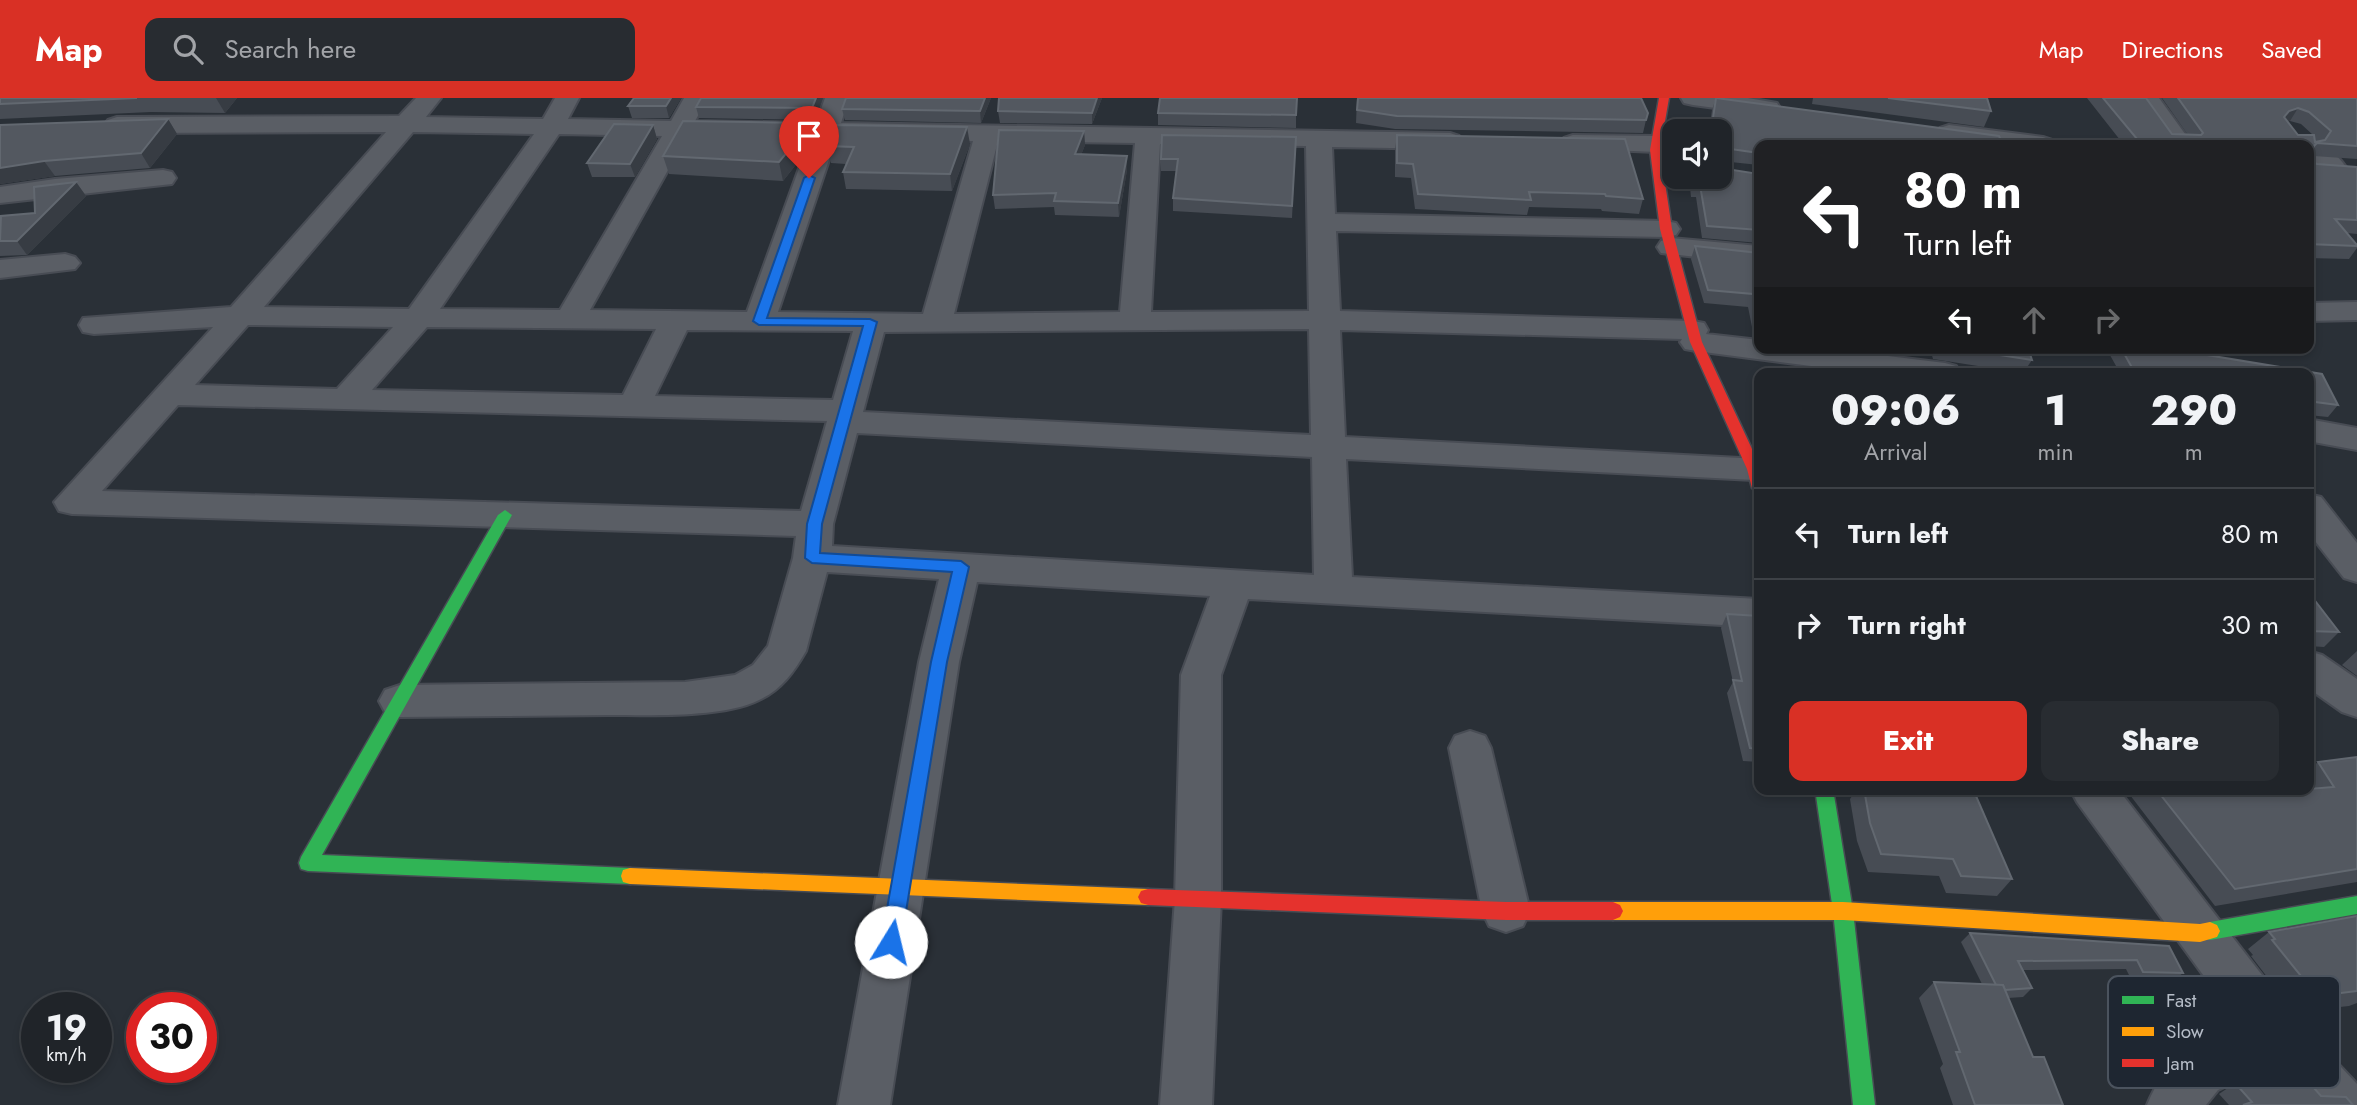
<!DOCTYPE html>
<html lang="en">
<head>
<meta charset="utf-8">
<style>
  :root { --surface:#202429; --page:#282c31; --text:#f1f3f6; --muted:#a2a4a8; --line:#3d4146; --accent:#d93025 }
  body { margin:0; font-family:Jost,sans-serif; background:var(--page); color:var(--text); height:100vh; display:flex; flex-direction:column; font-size:26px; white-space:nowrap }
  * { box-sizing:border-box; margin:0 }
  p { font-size:23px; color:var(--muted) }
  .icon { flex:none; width:38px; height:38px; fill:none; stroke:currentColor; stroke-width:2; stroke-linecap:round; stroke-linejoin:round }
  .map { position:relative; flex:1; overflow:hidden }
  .details { position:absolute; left:1754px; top:270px; width:560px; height:427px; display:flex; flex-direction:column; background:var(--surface); border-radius:14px; box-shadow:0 4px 10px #0003,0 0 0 2px var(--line) }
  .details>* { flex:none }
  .guide { position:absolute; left:1754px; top:42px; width:560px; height:214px; border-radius:14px; box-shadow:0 4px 10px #0003,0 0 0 2px var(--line); background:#202124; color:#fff; overflow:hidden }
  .controls { position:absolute; left:1662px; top:21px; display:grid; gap:14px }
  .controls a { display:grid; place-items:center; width:70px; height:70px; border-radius:14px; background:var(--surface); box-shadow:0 4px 10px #0003,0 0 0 2px var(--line); font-size:35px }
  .speed { position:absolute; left:21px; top:894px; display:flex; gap:14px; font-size:35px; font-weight:700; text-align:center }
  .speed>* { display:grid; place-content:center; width:91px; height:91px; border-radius:50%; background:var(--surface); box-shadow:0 4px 10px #0003,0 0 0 2px var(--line); line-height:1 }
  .speed small { font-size:18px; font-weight:400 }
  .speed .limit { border:10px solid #d22; background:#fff; color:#111 }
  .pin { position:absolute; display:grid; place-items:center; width:60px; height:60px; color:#fff; margin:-72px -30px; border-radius:50% 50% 50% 0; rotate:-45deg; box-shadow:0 0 7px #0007 }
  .pin .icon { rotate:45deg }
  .me { position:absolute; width:77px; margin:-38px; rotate:9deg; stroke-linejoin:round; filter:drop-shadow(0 0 5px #0008) }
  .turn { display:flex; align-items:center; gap:24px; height:147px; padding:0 35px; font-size:32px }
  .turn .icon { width:91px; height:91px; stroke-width:2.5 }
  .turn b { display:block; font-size:49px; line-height:60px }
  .lanes { display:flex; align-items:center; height:66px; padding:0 35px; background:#0003; justify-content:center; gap:35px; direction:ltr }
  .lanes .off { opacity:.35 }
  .eta { display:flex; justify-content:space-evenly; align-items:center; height:119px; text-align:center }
  .eta b { font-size:42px; font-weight:800; line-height:49px }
  .cta { display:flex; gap:14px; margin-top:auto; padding:14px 35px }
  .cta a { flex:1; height:80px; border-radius:14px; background:var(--accent); color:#fff; font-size:28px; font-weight:800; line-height:80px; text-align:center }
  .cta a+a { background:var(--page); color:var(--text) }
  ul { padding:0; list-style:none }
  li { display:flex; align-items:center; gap:21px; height:91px; padding:0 35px; border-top:2px solid var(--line) }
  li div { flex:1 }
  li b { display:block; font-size:26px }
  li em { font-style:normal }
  header { display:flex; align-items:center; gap:42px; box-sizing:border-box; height:98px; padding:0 35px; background:var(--accent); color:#fff }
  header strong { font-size:33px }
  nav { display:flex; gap:38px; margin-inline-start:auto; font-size:24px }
  .search { width:490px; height:63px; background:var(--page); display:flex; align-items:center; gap:18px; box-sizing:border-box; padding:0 24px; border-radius:14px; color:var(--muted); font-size:26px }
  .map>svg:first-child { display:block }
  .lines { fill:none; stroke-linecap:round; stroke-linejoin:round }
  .street-casing { stroke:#484c54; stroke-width:4 }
  .fast-casing { stroke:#484c54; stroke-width:3 }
  .slow-casing { stroke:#484c54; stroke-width:3 }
  .jam-casing { stroke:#484c54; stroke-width:3 }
  .street { fill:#5a5e65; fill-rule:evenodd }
  .fast { fill:#30b455; fill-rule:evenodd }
  .slow { fill:#ff9f0a; fill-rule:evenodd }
  .jam { fill:#e5322d; fill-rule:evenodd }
  .wall { fill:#474c54; fill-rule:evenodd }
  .shaded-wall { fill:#373c43 }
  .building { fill:#535860; stroke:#626870; stroke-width:2; fill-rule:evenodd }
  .route { fill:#1a73e8; stroke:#114b97; stroke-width:2 }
  .key { fill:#1e2631; stroke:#4b535e; stroke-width:2 }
  .key-label { font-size:19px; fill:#b5bcc7 }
</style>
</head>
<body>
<header>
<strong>Map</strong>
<div class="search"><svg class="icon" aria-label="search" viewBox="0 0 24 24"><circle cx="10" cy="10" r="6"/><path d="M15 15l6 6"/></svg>Search here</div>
<nav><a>Map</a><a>Directions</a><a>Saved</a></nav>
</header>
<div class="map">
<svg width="2357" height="1007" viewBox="0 0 2357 1007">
  <rect width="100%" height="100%" fill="#2a3037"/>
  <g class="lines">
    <!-- street casing -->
    <g class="street-casing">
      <g id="street">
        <path d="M416,0H441L426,19L543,21L555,0H579L568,21L671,23L684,0H708L695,23L816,25L825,0H849L841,25L1450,35L1459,38L1463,43L1459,48L1450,51L1332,49L1335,116L1666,123L1676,125L1680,131L1676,137L1666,139L1336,133L1340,213L1693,223L1704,225L1708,232L1706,236L1759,242V250H1823L1945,265L1956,268L1961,275H1865L1696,253L1685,251L1680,244L1682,241L1340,232L1345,339L1759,361V381L1754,382L1346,361L1352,479L1759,501V529L1248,501L1221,577V801L1212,1007H1160L1175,801L1181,577L1210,498L977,484L959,564L890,1007H838L919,564L939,481L827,474L806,553C794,574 781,592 759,602C724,620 649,617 610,617C540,618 470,618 400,619L385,614L379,603L385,592L400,587L685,584L735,577L753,567L768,548L793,460L796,438L72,416L59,413L54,404L213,229L94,236L83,234L79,227L83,220L231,209L386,34L117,35L108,32L104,27L108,22L117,19L399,18ZM413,34L534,36L409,211L264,209ZM559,36L662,38L560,212L440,211ZM687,38L810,40L747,214L590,212ZM836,41L973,43L923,216L778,214ZM998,43L1135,45L1120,214L954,216ZM1160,46L1306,48L1309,213L1151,214ZM248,227L393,229L337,291L195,287ZM427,229L656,231L623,297L372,292ZM1309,231L1311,337L863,314L884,234ZM687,232L853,233L833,302L655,298ZM178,307L827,323L801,413L102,393ZM857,335L1312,359L1314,477L832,448L833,426Z"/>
        <path d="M1681,0H1748L1777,5L1780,10L1777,15L1768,17L1693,7L1684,5Z"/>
        <path d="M2140,0H2159L2193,47H2167L2137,4Z"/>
        <path d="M1949,27L2043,39L2052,42L2056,47H1985L1940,40L1936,35L1940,30Z"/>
        <path d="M1573,37L1656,38L1665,41L1669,46L1665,51L1656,54L1564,50L1560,45L1564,40Z"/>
        <path d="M2308,40C2322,44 2338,57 2346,69L2342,75C2327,78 2320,71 2308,61V47H2296L2299,43Z"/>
        <path d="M163,72L172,74L176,80L172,86L0,105V89L55,81Z"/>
        <path d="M1671,140L1759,148V166L1661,155L1657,149L1661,143Z"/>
        <path d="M65,156L75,159L80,165L75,171L0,180V162Z"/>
        <path d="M2357,204V222L2308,223V205Z"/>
        <path d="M2308,321L2357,330V352L2308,343Z"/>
        <path d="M2308,396L2321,399L2357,445V484L2344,480L2308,434Z"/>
        <path d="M2308,553L2322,557L2357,581V619L2342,614L2308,590Z"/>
        <path d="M1470,633L1485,638L1491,650L1530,813L1523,828L1506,834L1489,828L1482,813L1449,650L1455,638Z"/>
        <path d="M2070,691H2118L2296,921L2357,986V1007H2306L2271,967L2218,992L2206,1007H2147C2168,956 2195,950 2241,929L2077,704Z"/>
      </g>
    </g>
    <!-- fast casing -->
    <g class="fast-casing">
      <g id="fast">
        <path d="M505,412L512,417L322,757L630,770L637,772L639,778L637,784L630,786L308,773L301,771L299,765L301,759L498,417Z"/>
        <path d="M1815,691H1833L1853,813L1875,1007H1853L1833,813Z"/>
        <path d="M2357,798V816L2210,842L2203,839L2200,833L2203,827L2210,824Z"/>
      </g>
    </g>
    <!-- slow casing -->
    <g class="slow-casing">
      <g id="slow">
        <path d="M630,770L1148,791L1155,793L1158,799L1155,805L1148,807L630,786L623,784L621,778L623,772Z"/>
        <path d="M1613,804H1843L2200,826L2210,824L2217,827L2220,833L2217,839L2200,844L1843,822H1613L1606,819L1603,813L1606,807Z"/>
      </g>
    </g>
    <!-- jam casing -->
    <g class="jam-casing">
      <g id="jam">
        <path d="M1659,0H1669L1660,52L1672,131L1702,244L1759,366V395L1752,390L1747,371L1690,244L1660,131L1650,52Z"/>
        <path d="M1148,791L1506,804H1613L1620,807L1623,813L1620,819L1613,822H1506L1148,807L1141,805L1138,799L1141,793Z"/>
      </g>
    </g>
    <!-- street -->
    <use href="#street" class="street"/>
    <!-- fast -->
    <use href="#fast" class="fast"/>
    <!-- slow -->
    <use href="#slow" class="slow"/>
    <!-- jam -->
    <use href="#jam" class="jam"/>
  </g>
  <!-- wall -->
  <g class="wall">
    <path d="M0,0H237L225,15L151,14L0,21Z"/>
    <path d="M681,0L669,20H632L628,8Z"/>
    <path d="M823,0L814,22L699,20L696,9Z"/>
    <path d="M846,0H991L981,25L845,22L842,11Z"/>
    <path d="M999,0H1102L1092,26L1000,25L998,13Z"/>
    <path d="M1357,0H1641L1646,22L1643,35L1395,31L1356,25Z"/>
    <path d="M1716,0L1759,47V67L1721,63L1720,68V33H1709L1712,12Z"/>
    <path d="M1813,0H1987L1991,13L1984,29L1812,6Z"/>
    <path d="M2087,0H2146L2172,36L2188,37L2162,0H2357V61L2314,58V64L2317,66L2357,69V136L2347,135L2357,147V150L2349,161L2308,160V47H2124ZM2288,23H2290L2301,26L2313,37H2298Z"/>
    <path d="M1158,15L1296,17V30L1158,27Z"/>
    <path d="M168,21L177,36L150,70L55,78L0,86V27Z"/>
    <path d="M653,27L657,41L635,79H592L587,65Z"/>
    <path d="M1084,33L1085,47L1081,57L1127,58V72L1119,119L1055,117L1054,109L995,111L993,97Z"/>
    <path d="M1397,37L1643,101L1639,116L1602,113L1601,111L1529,109L1527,117L1415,111L1411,80L1395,79V52Z"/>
    <path d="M1296,39L1292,120L1173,113V100L1176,73H1161V61Z"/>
    <path d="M806,43L798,64L783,83L669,76L663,58Z"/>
    <path d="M970,46L952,93L846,91L843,74L846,66L831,65L827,48Z"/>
    <path d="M1759,76V145L1702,140L1696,99H1691L1689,79H1720Z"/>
    <path d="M76,84L86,98L27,157L0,158V119L35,115Z"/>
    <path d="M1695,148L1759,155V240L1754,239L1748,209L1704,205L1691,161Z"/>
    <path d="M1930,250H2028L2032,262L2023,275L1933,261Z"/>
    <path d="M2106,250H2185L2189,254L2322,276L2338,307L2328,319L2308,317V275H2120Z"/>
    <path d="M2308,495L2339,534L2324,549L2308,548Z"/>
    <path d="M1727,516L1759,518V664L1743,663L1727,595L1733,584L1721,530Z"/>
    <path d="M2357,553V578L2342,567Z"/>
    <path d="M2357,659V784L2215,808L2130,697L2126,698L2121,691H2242L2246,696L2308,691V673L2318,664Z"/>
    <path d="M1857,691H2078L2071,699H1977L2012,781L1997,798L1946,795L1939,778L1868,774L1857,743L1850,701Z"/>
    <path d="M2357,818V905L2349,908L2294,914L2251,858L2253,857L2248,851L2269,834Z"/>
    <path d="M1970,835L2169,848L2183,875L2172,884L2132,883L2126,871L2022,872L2032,890L2023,899L2008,900L2033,959L2063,1007H1953L1940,970L1943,966L1919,900L1934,884L1982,886L1961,844Z"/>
    <path d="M2235,985L2321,998L2353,1007H2229L2219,996Z"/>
  </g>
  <!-- shaded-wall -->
  <g class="shaded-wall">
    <path d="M216,0H237L225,15Z"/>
    <path d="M671,0H681L669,20L666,8Z"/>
    <path d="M816,0H823L814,22L812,10Z"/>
    <path d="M985,0H991L981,25L980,13Z"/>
    <path d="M1097,0H1102L1092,26V15Z"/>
    <path d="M2298,10L2290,23L2281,26L2284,19L2289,13Z"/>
    <path d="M168,21L177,36L150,70L141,55Z"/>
    <path d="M802,25L806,43L798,64L783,83L779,64Z"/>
    <path d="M653,27L657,41L635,79L630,66Z"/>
    <path d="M967,29L970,46L952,93L950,76Z"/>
    <path d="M1084,33L1085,47L1076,70L1075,56Z"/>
    <path d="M1127,58V72L1119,119L1118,105Z"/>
    <path d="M44,63L55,78L0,86V70Z"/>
    <path d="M76,84L86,98L27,157L17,143Z"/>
  </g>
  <!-- building -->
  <g class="building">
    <path d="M0,0H137L0,6Z"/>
    <path d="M634,0H671L666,8H628Z"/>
    <path d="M701,0H816L812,10L696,9Z"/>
    <path d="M846,0H985L980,13L842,11Z"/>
    <path d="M999,0H1097L1092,15L998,13Z"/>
    <path d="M1160,0H1297L1296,17L1158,15Z"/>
    <path d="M1358,0H1641L1648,15L1646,22L1397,18L1357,12Z"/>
    <path d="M1716,0L1999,38L2003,47H1759V55L1724,50L1721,53V64H1720V33H1711Z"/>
    <path d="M1888,0H1987L1991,13Z"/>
    <path d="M2103,0H2146L2172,36L2201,37L2203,35L2178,0H2357V48L2317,45L2314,48V64L2317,66L2357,69V122L2335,121L2357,147V148L2308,146V47H2142ZM2298,10L2309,14L2331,33L2325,42L2315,44L2314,37H2298L2284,19L2289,13Z"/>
    <path d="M168,21L141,55L44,63L0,70V27Z"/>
    <path d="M683,23L802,25L794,46L779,64L663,58Z"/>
    <path d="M614,26L653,27L630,66L587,65Z"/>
    <path d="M834,27L967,29L950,76L843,74L854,49L827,48Z"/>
    <path d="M999,32L1084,33L1075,56L1127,58L1118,105L1054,103L1056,95L993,97Z"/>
    <path d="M1162,37L1296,39L1292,108L1173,100L1178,61H1161Z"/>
    <path d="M1397,37L1625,41L1643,101L1606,98L1605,96L1529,94L1531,102L1418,96L1413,66L1397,65Z"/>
    <path d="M1720,70L1759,76V132L1707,128L1700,87L1695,86L1694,79H1720Z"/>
    <path d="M76,84L17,143H0L1,118L35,115L34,89Z"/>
    <path d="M1695,148L1759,155V226L1753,196L1708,192Z"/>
    <path d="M1955,250H2028L2032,262Z"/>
    <path d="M2121,250H2185L2189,254L2322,276L2338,307L2308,303V275H2135Z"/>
    <path d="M2308,495H2309L2339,534L2308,533Z"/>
    <path d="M1727,516L1759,518V651L1750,650L1733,582L1742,583Z"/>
    <path d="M2357,659V771L2235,791L2156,691H2242L2246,696L2334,689L2318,664Z"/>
    <path d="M1864,691H1973L2012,781L1961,778L1953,761L1881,756L1870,725Z"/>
    <path d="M2357,818V893L2317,898L2272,842L2275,841L2269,834Z"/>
    <path d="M1970,835L2169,848L2183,875L2143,874L2137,862L2018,863L2032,890L2005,892L2003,887H1996Z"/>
    <path d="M1934,884L2003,887L2033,959H2044L2063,1007H1975L1956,954H1960Z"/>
    <path d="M2291,964L2321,998L2346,999L2353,1007H2243L2252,1004L2235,985Z"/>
  </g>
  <!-- route -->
  <path class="route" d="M809,77L815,80L767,220L870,221L877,224L822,426L820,455L961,463L969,469L947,564L901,844L898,850L891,853L884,850L881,844L931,564L952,474L812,465L805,460L807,426L863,228L759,227L753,223L804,80Z"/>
  <!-- legend -->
  <rect x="2108" y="878" width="232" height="112" rx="10" class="key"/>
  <rect x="2122" y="898" width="32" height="8" fill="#30b455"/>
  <rect x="2122" y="929" width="32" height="9" fill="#ff9f0a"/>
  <rect x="2122" y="961" width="32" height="8" fill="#e5322d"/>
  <g class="key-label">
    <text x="2166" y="909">Fast</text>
    <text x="2166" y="940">Slow</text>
    <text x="2166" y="972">Jam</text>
  </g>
</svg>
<div class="controls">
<a><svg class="icon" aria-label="sound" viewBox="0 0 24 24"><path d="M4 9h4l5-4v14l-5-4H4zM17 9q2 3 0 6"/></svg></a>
</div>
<div class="speed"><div>19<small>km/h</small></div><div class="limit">30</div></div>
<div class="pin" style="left:809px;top:80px;background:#d93025"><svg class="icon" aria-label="arrive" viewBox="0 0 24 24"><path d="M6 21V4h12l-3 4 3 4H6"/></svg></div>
<svg class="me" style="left:891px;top:844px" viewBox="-20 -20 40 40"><circle r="19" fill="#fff"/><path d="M0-13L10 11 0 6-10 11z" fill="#1a73e8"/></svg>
<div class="guide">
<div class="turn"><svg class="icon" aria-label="left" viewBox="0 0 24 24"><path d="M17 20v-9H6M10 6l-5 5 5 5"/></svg><div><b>80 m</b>Turn left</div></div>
<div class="lanes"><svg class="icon" aria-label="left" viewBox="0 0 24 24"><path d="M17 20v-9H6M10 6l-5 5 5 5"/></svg><svg class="icon off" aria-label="ahead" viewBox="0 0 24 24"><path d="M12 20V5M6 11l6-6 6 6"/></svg><svg class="icon off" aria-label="right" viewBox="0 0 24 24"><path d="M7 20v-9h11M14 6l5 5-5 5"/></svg></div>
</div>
<section class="details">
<div class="eta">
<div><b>09:06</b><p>Arrival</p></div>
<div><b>1</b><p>min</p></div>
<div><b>290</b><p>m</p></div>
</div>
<ul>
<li><svg class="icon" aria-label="left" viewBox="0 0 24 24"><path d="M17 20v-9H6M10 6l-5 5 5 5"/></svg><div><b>Turn left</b></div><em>80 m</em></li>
<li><svg class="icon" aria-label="right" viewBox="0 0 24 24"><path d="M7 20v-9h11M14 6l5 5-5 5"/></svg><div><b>Turn right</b></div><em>30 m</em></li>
</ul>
<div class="cta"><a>Exit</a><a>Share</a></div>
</section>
</div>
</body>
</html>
